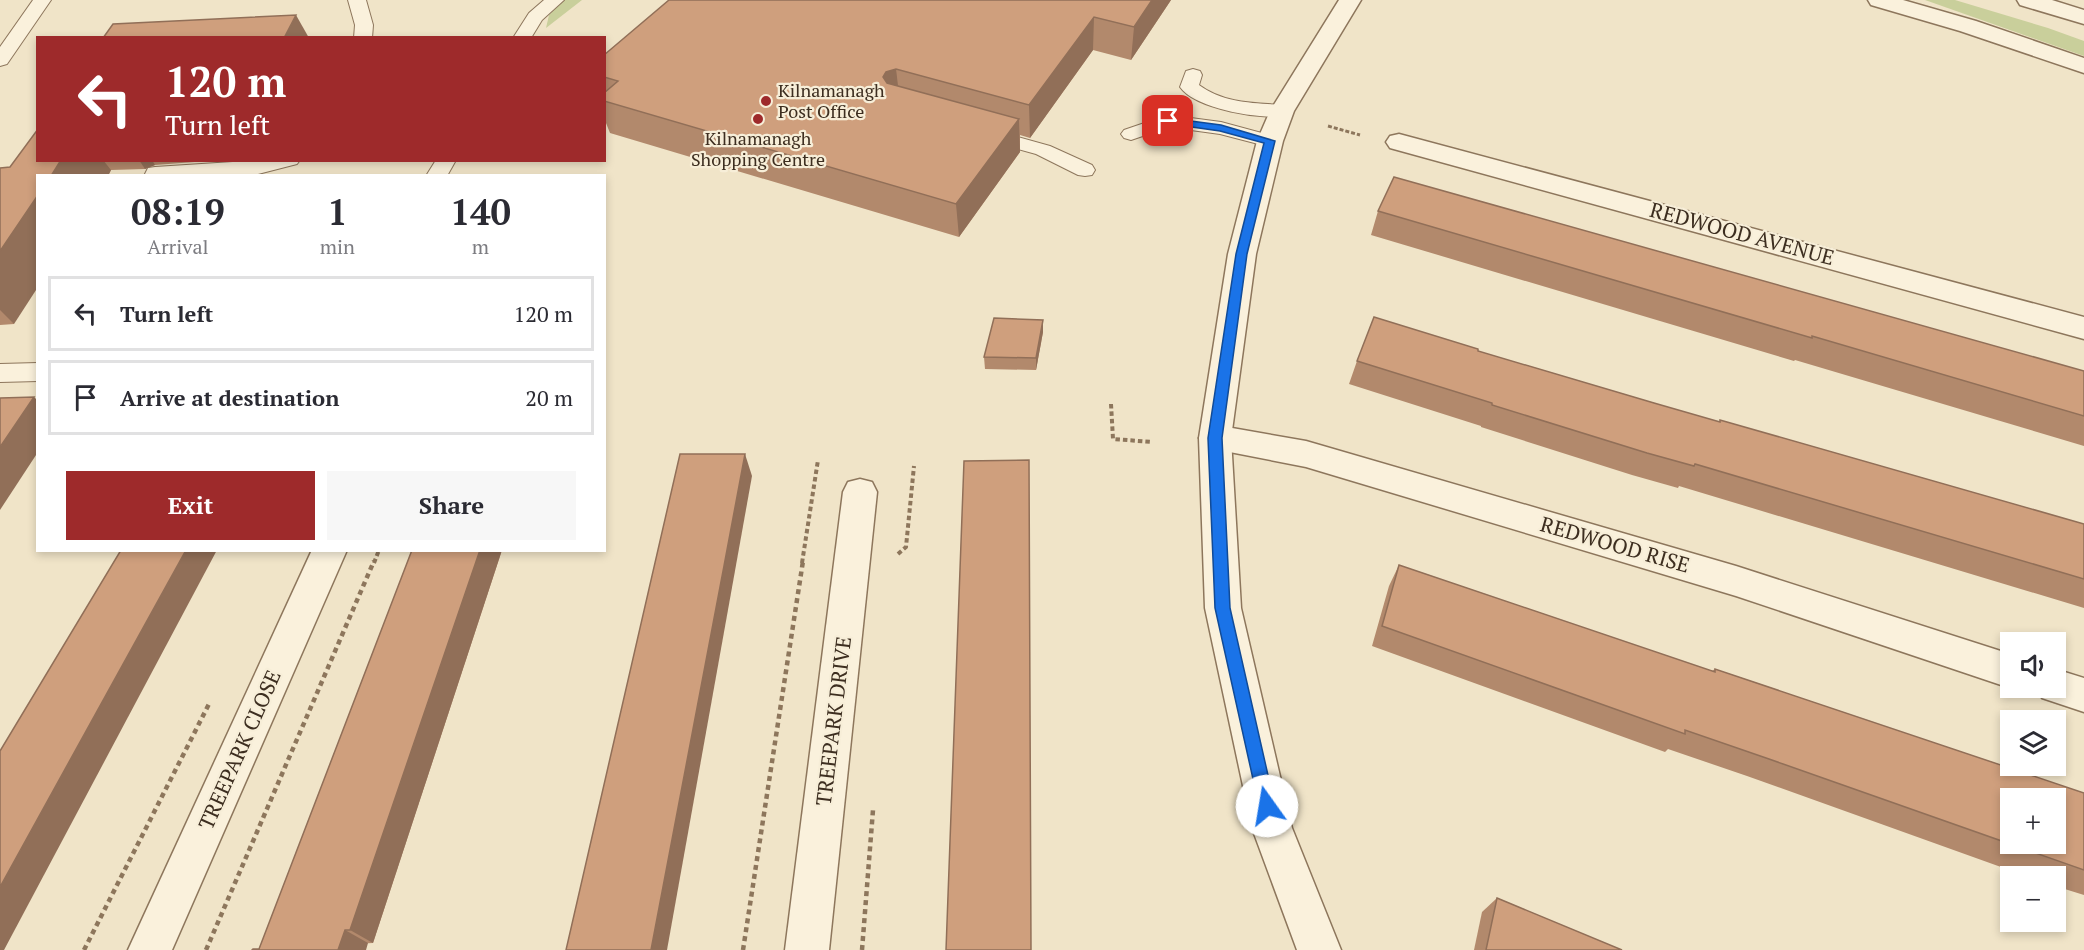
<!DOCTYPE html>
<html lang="en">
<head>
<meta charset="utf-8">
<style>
  :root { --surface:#fff; --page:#f7f7f7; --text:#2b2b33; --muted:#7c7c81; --line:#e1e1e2; --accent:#9e2a2b }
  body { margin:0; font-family:"PT Serif",serif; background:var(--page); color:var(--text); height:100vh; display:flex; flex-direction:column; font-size:22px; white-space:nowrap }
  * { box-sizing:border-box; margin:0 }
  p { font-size:20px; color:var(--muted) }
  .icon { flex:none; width:33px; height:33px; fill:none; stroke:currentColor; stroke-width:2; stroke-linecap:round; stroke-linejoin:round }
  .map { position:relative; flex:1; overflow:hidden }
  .sheet { position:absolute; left:36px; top:174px; width:570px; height:378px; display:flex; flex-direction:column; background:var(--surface); border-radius:0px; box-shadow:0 3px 9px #0003 }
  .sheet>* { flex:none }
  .guide { position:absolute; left:36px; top:36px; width:570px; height:126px; border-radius:0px; box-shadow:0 3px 9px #0003; background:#9e2a2b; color:#fff; overflow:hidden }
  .controls { position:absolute; left:2000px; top:632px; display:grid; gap:12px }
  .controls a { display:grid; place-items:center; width:66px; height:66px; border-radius:0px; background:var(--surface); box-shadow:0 3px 9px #0003; font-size:30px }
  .pin { position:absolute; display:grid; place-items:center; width:51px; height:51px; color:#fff; margin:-26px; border-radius:12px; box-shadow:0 3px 9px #0006 }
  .me { position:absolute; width:66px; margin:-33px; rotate:347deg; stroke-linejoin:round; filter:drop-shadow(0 0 4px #0008) }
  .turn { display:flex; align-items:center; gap:21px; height:126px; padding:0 30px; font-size:27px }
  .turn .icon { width:78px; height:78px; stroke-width:2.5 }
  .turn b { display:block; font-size:42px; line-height:51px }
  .eta { display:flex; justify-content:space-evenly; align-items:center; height:102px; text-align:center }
  .eta b { font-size:36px; font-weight:600; line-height:42px }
  .button { display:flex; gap:12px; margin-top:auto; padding:12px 30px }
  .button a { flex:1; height:69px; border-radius:0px; background:var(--accent); color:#fff; font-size:24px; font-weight:600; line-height:69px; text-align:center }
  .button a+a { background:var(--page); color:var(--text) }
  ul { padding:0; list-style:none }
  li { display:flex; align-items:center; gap:18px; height:75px; margin:0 12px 9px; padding:0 18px; border:3px solid var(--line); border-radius:0px }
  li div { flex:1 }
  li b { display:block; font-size:22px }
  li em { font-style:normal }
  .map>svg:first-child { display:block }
  .green { fill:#c9cf9b }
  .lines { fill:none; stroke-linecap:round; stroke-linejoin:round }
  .service-casing { stroke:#8d765c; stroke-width:2 }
  .minor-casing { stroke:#8d765c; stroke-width:3 }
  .tertiary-casing { stroke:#8d765c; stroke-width:3 }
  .path-far2 { stroke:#8d765c; stroke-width:3; stroke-dasharray:4 2; stroke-linecap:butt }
  .path-far1 { stroke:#8d765c; stroke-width:4; stroke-dasharray:4.5 3; stroke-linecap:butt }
  .path { stroke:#8d765c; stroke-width:4.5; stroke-dasharray:5 4; stroke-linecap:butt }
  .service { fill:#faf1dc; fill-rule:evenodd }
  .minor { fill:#faf1dc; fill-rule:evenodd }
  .tertiary { fill:#faf1dc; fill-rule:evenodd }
  .wall { fill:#b2896c }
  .shaded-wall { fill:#916f58 }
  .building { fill:#cf9f7d; stroke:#916f58; stroke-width:1.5; fill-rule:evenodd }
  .route { fill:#1a73e8; stroke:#114b97; stroke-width:1.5 }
  .poi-dot { fill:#9e2a2b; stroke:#f7eed8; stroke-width:2 }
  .labels { text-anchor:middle; stroke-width:4.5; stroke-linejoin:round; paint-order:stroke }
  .far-poi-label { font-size:18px; fill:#3d2e20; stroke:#f7eed8; text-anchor:start }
  .street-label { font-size:21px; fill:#3d2e20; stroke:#f7eed8 }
</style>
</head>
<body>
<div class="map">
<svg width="2084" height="950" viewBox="0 0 2084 950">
  <rect width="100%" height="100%" fill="#f0e4c8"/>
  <!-- green -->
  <g class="green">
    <path d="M564,0H582L546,28L549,15Z"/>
    <path d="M1925,0H1955L2048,28L2084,41V56Z"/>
  </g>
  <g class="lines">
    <!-- service casing -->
    <g class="service-casing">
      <g id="service">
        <path d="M33,0H51L7,64L0,66V47Z"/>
        <path d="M348,0H366L373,25L372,38H354L355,25Z"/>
        <path d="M544,0H564L542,20L531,38H513L529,13Z"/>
        <path d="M1193,69L1200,71L1202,75L1199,85C1223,103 1253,103 1282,105L1289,107L1292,111L1289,115C1264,121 1195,109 1180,87L1186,71Z"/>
        <path d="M1168,115L1221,122L1277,137L1280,141L1277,145L1270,147L1220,134L1169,127L1131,140L1124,138L1121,134L1124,130Z"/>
        <path d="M986,128L1050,146L1092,165L1095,170L1092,175L1085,176L1078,175L1036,154L979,138L976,134L979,130Z"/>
        <path d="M262,160H300L297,164L258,174L144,176L148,168L155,167Z"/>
        <path d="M436,160H456L447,176H426Z"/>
        <path d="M38,363V381L0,382V364Z"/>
      </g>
    </g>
    <!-- minor casing -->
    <g class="minor-casing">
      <g id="minor">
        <path d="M1868,0H1903L1976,21L2084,58V73L1960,31L1871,5Z"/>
        <path d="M1399,134L2084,317V339L1390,148L1386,142L1390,136Z"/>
        <path d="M1215,425L1306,441L1736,566L2010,654V687H2012L2010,688L1736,596L1306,467L1204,447L1199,438L1204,429Z"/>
        <path d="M860,479L872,482L877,492L829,950H785L843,492L848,482Z"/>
        <path d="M312,550H347L172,950H128Z"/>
        <path d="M2055,669L2084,678V712L2042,698L2037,687H2055Z"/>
      </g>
    </g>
    <!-- tertiary casing -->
    <g class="tertiary-casing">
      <g id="tertiary">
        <path d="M1339,0H1361L1294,111L1283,141L1256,254L1231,438L1241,608L1292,828L1341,950H1297L1252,828L1205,608L1199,438L1228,254L1257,141L1270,111Z"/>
        <path d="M2017,0H2052L2084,10V24L2020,5Z"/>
      </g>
    </g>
    <!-- path-far2 -->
    <path class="path-far2" d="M1328,126L1360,135"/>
    <!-- path-far1 -->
    <g class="path-far1">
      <path d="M1111,404L1113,439L1152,442"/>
      <path d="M898,554L906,547L914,466"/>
      <path d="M374,563L379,550"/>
      <path d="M802,563L818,460"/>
    </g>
    <!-- path -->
    <g class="path">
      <path d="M84,950L209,704"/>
      <path d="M206,950L374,561"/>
      <path d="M743,950L803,561"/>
      <path d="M862,950L873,810"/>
    </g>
    <!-- service -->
    <use href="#service" class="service"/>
    <!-- minor -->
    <use href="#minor" class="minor"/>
    <!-- tertiary -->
    <use href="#tertiary" class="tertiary"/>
  </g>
  <!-- wall -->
  <g class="wall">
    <path d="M1171,0L1131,60L1093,50L1030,138L1020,135V152L959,237L610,133L604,118V55Z"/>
    <path d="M38,160H221L155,165L145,169L111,170L108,176H38L14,324L0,325V168L10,167Z"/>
    <path d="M1378,211L2084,371V446L1795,360L1794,361L1371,235Z"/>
    <path d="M1043,320V332L1036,370L985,369L984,357Z"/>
    <path d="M1478,351L1654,403L1719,422L1720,420L2084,524V608L1679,486L1678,488L1632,475L1481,427V426L1349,384L1357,361Z"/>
    <path d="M412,550H502L373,943L259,949Z"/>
    <path d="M1399,565L1712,671L1715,669L2084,793V895L2055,886V876H2026L1747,776L1668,749L1665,752L1372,646L1389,586Z"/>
    <path d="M1497,898L1622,950H1474L1482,912Z"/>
  </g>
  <!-- shaded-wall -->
  <g class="shaded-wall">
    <path d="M1152,0H1171L1131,60L1134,27Z"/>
    <path d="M296,15L309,38H284Z"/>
    <path d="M1094,17L1093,50L1030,138L1029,105Z"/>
    <path d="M896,69L900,102L883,77L886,72Z"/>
    <path d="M1019,119L1020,152L959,237L956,204Z"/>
    <path d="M61,160H103L111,170L108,176H51Z"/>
    <path d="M139,160H152L155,165L145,169Z"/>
    <path d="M38,195V287L14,324L0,310V251Z"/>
    <path d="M1043,320V332L1036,370V358Z"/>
    <path d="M34,397L38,401V452L0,510V447Z"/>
    <path d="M745,454L752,476L667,950H651Z"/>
    <path d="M186,550H217L4,950H0V887Z"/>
    <path d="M480,550H502L373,943L350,930Z"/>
    <path d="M345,930L368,943L366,950H338Z"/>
  </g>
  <!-- building -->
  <g class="building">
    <path d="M669,0H1152L1134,27L1094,17L1029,105L896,69L886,72L883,77L887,83L1019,119L956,204L604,101V93L618,81L604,77V55Z"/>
    <path d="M296,15L284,38H103L113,24Z"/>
    <path d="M38,129V160H61L51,176H38V195L0,251V168L10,167Z"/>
    <path d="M1394,177L2084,371V416L1812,336V338L1378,211Z"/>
    <path d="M1374,317L1478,349V351L1654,403L1720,422V420L2084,524V579L1695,464L1694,466L1647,453L1492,405V403L1357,361Z"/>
    <path d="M994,318L1043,320L1036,358L984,357Z"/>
    <path d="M34,397L0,447V398Z"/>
    <path d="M680,454H745L724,566L651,950H566Z"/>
    <path d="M1029,460L1031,950H946L964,461Z"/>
    <path d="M121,550H186L0,887V751Z"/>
    <path d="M412,550H480L350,930H345L338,950H252L253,949H259Z"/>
    <path d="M1399,565L1715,672V669L2084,793V870L1769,759L1685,730V734L1382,626ZM2010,798H2055V843H2010Z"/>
    <path d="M1497,898L1622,950H1486Z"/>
  </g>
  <!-- route -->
  <path class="route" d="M1168,118L1221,125L1275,141L1247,254L1222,438L1230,608L1275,806L1273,812L1267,814L1261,812L1259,806L1215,608L1208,438L1236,254L1264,143L1220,131L1164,123L1163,121Z"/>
  <!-- markers -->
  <g class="poi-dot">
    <circle cx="766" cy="101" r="6"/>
    <circle cx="758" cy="119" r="6"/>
  </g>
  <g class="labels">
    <!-- far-poi labels -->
    <g class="far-poi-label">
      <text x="778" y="97">Kilnamanagh<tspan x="778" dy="21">Post Office</tspan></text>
      <text x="758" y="145" text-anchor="middle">Kilnamanagh<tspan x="758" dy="21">Shopping Centre</tspan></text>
    </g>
    <!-- street labels -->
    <g class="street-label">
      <text transform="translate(1742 234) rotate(15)" y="7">REDWOOD AVENUE</text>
      <text transform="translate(1615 545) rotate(16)" y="7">REDWOOD RISE</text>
      <text transform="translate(834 721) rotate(-83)" y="7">TREEPARK DRIVE</text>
      <text transform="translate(240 750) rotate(-66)" y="7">TREEPARK CLOSE</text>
    </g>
  </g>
</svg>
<div class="controls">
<a><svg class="icon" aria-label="sound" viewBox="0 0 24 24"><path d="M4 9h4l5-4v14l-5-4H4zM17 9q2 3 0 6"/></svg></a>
<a><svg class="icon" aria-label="layers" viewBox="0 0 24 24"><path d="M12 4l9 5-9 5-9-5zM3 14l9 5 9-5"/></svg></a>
<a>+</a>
<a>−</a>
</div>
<div class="pin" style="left:1168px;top:121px;background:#d93025"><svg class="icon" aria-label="arrive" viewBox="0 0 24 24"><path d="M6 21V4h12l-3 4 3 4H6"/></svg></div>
<svg class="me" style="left:1267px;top:806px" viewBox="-20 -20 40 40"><circle r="19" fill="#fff"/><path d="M0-13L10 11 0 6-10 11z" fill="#1a73e8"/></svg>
<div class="guide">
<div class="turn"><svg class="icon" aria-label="left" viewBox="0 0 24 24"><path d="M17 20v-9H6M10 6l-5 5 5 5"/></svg><div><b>120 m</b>Turn left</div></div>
</div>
<section class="sheet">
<div class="eta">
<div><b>08:19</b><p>Arrival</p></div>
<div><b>1</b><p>min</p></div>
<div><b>140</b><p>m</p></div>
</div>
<ul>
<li><svg class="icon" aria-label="left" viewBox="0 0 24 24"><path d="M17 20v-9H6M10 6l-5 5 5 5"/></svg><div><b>Turn left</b></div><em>120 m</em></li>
<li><svg class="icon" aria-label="arrive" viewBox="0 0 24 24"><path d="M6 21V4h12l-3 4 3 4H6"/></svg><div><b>Arrive at destination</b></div><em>20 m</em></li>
</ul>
<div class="button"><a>Exit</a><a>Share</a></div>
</section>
</div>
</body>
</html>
